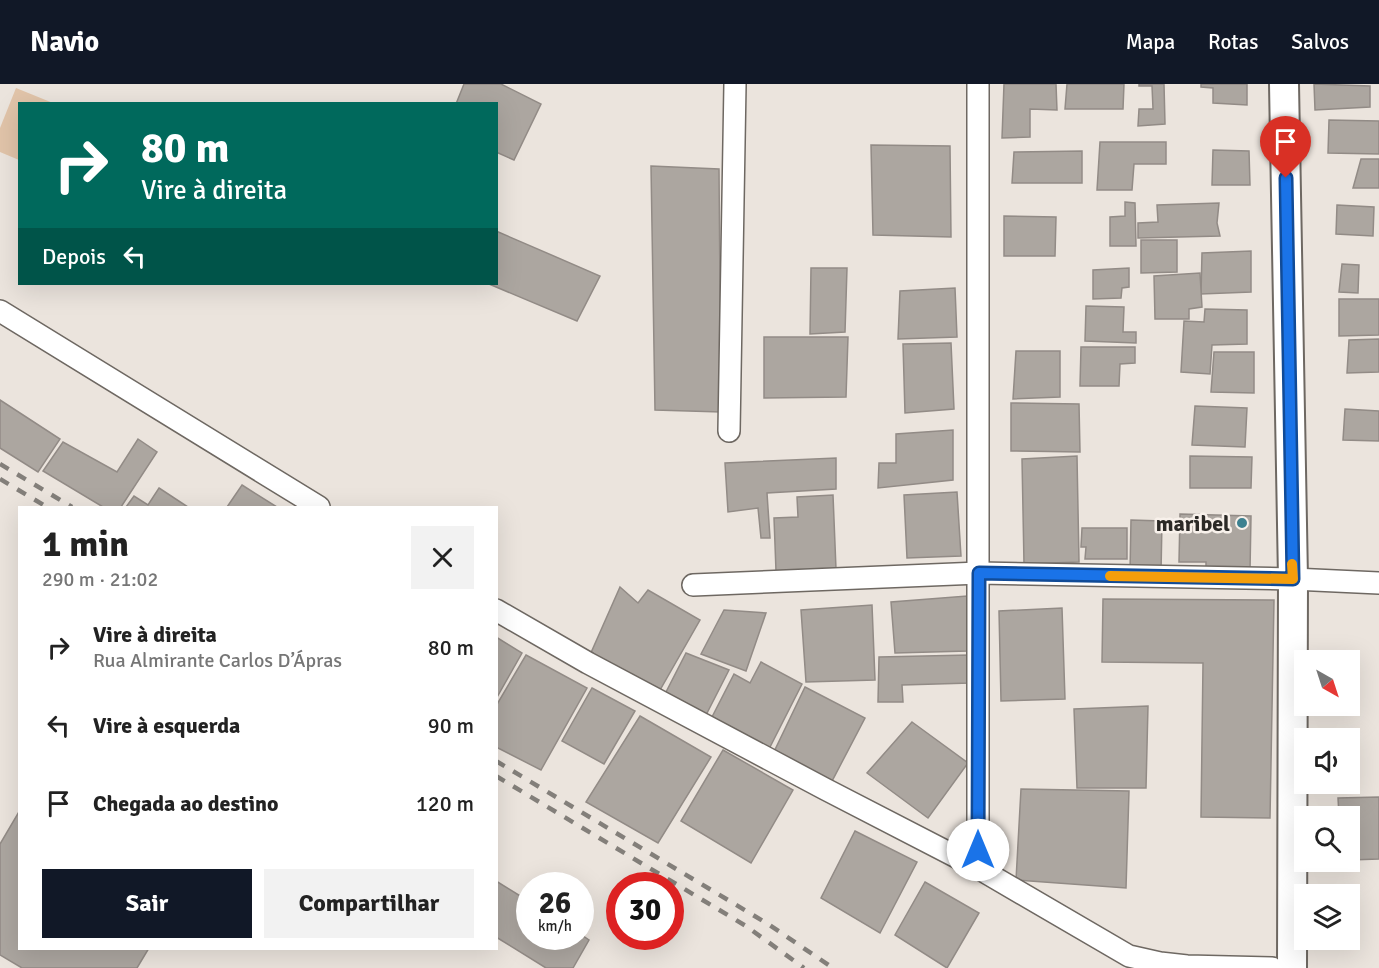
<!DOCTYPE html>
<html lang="pt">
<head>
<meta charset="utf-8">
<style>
  :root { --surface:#fff; --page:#f2f2f2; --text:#222; --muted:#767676; --accent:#111827 }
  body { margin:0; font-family:Signika,sans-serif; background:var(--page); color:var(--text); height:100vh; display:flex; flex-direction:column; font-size:22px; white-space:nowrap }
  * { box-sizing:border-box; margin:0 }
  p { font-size:20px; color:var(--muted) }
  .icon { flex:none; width:33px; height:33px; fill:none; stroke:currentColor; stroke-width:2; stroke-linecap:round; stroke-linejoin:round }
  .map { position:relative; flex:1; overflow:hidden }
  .drawer { position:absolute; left:18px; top:422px; width:480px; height:444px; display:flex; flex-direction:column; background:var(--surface); border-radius:0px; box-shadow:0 6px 24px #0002 }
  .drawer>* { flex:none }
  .guide { position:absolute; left:18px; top:18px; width:480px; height:183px; border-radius:0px; box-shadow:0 6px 24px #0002; background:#00695c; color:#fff; overflow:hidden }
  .needle { width:39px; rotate:141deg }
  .controls { position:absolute; left:1294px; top:566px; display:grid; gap:12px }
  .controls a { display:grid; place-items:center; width:66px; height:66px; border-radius:0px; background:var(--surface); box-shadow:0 6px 24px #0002; font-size:30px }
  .speed { position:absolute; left:516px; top:788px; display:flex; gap:12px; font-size:30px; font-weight:700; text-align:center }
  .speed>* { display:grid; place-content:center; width:78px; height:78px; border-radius:50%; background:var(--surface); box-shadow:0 6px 24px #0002; line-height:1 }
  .speed small { font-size:15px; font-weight:400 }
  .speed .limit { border:9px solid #d22; background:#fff; color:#111 }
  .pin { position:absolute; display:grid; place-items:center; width:51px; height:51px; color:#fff; margin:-62px -26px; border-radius:50% 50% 50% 0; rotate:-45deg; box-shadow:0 0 6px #0007 }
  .pin .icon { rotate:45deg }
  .me { position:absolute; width:66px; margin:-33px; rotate:0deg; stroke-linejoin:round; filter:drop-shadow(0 0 4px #0008) }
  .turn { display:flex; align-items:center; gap:21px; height:126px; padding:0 24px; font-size:27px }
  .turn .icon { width:78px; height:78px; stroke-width:2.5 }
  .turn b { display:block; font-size:42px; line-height:51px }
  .then { display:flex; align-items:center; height:57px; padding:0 24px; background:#0003; gap:12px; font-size:22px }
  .round { display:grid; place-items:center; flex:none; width:63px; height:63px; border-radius:0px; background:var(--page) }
  .head { display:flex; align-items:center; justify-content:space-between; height:102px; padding:0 24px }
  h1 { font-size:36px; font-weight:700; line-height:45px }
  .action { display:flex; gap:12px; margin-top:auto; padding:12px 24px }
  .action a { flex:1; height:69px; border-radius:0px; background:var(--accent); color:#fff; font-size:24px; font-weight:700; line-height:69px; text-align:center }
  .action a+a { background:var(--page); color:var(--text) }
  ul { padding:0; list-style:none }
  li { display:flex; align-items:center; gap:18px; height:78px; padding:0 24px }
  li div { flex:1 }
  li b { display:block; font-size:22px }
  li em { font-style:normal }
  header { display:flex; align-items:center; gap:36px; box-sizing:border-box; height:84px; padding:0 30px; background:var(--accent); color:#fff }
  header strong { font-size:28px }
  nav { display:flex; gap:33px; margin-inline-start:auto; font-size:21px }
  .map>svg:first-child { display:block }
  .green { fill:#e1c4a9 }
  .building { fill:#aca6a0; stroke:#928b86; stroke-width:1.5 }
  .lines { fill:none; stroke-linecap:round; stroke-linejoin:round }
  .street-casing { stroke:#6e6862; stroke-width:24 }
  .secondary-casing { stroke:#6e6862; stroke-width:32 }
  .street { stroke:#fff; stroke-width:21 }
  .secondary { stroke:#fff; stroke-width:28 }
  .rail { stroke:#837f7a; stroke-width:4.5; stroke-dasharray:10 10; stroke-linecap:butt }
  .route-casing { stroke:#114b97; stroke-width:15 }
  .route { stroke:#1a73e8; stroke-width:10 }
  .slow { stroke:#f59e0b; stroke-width:10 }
  .poi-dot { fill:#3d8190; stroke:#f8f1eb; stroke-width:2 }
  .labels { text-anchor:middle; stroke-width:5; stroke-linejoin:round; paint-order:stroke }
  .poi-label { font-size:22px; font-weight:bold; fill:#2b2926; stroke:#f8f1eb; text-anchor:end }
</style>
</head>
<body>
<header>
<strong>Navio</strong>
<nav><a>Mapa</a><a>Rotas</a><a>Salvos</a></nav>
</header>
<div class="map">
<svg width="1379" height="884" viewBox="0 0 1379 884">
  <rect width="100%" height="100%" fill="#ebe4dd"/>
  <!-- green -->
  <path class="green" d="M16,4L53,19L20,20L19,76L0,68V44Z"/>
  <!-- building -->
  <g class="building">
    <path d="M464,0H501L541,20L514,76L496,68V20H456Z"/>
    <path d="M1004,0H1056L1057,26L1030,25V53L1002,54Z"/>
    <path d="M1067,0H1124L1123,25H1065Z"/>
    <path d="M1139,0H1164L1165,40L1138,42L1139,25H1153L1152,2H1139Z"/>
    <path d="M1201,0H1247V21L1213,19V4L1201,3Z"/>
    <path d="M1314,0L1370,2V23L1315,26Z"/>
    <path d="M1329,36L1379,37V70L1328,69Z"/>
    <path d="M1100,58H1166V80H1134L1132,106H1097Z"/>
    <path d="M871,61L950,62L951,153L873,151Z"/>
    <path d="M1213,66L1249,67L1250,101H1212Z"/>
    <path d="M1082,67V99H1012L1014,68Z"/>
    <path d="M1361,75H1379V104H1353Z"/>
    <path d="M651,82L719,85L721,328L655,326Z"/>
    <path d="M1125,118L1135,119L1136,162H1110V133L1125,132Z"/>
    <path d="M1219,119L1217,139L1220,152L1138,154V139L1158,138L1157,121Z"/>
    <path d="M1337,121L1374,123L1373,152L1336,150Z"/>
    <path d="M1004,132L1056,133L1055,172H1004Z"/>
    <path d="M496,147L600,192L577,237L489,200H496Z"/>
    <path d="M1141,156H1177V188L1141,189Z"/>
    <path d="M1251,167V208L1201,210L1202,169Z"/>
    <path d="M1342,180L1359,181L1358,209L1339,208Z"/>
    <path d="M811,184H847L845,248L810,250Z"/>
    <path d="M1129,184V203L1122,204L1121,214L1093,215V186Z"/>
    <path d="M1200,189L1202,223L1189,225V235H1155L1154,192Z"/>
    <path d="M955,204L957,253L898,255L900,207Z"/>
    <path d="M1339,215H1379V251L1339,252Z"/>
    <path d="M1086,222L1124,223L1123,248H1136V259L1085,257Z"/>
    <path d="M1205,225L1247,226V260L1212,261L1210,290L1181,288L1184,237L1204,238Z"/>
    <path d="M764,253H848L846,313L764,314Z"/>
    <path d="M1379,255V288L1347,289L1349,256Z"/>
    <path d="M951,259L954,325L905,329L903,260Z"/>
    <path d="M1081,263H1135V279L1120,280L1119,302H1080Z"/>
    <path d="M1016,267H1060V313L1013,315Z"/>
    <path d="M1214,268H1254V309L1211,308Z"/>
    <path d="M0,316L60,355L38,388L0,364Z"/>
    <path d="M1011,319L1079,320L1080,368L1011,367Z"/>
    <path d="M1195,322L1247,324L1245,363L1192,361Z"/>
    <path d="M1345,325L1379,327V357L1343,356Z"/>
    <path d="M953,346V396L878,404L879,379H896V350Z"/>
    <path d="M138,355L157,368L121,423H103L43,387L63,358L117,388Z"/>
    <path d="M1077,372L1079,478L1024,480L1022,375Z"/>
    <path d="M1190,372L1252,373L1251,404H1190Z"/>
    <path d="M836,374V405L767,409L770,454H761L758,424L728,428L725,379Z"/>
    <path d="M242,401L277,423H227Z"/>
    <path d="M159,404L188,423H126L134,412L148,421Z"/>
    <path d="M957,408L961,472L907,474L904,411Z"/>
    <path d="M833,411L836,485L776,487L774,434L798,433L797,413Z"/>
    <path d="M1180,430L1251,432L1250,487L1206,485V478H1179Z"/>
    <path d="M1131,436L1162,437L1161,489L1130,488Z"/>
    <path d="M1082,444H1127V475H1085L1086,463H1081Z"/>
    <path d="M620,503L638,519L648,506L700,536L660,606L590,571Z"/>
    <path d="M967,512L968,567L895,569L891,518Z"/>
    <path d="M1103,515L1274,516L1270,734L1201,733L1203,579L1102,578Z"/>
    <path d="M872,521L875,596L806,598L801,526Z"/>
    <path d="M1062,524L1065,615L1001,617L999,527Z"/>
    <path d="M724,526L766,529L746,587L701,570Z"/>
    <path d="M496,553L522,569L496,615Z"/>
    <path d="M686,569L729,586L704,635L664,612Z"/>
    <path d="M526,571L587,604L541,686L496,663V622Z"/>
    <path d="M969,571L970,599L902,601L903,618H878L879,573Z"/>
    <path d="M761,578L802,600L768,667L710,637L734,590L750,599Z"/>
    <path d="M805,603L865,634L830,701L772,672Z"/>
    <path d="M592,604L635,627L604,680L562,657Z"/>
    <path d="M1148,622L1146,704H1077L1074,625Z"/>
    <path d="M640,632L711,673L658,759L586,718Z"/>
    <path d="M912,638L968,679L928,734L867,689Z"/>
    <path d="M723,666L793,706L751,779L681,737Z"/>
    <path d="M1021,705L1129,707L1126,804L1016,796Z"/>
    <path d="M1379,713V775L1350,776V732H1339L1338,714Z"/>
    <path d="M20,726V864H149L137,884H22L0,871V760Z"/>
    <path d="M855,747L917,778L880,849L821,814Z"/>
    <path d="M496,797L530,818V852H580V850L589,856L573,884H546L496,853Z"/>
    <path d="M925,798L979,829L947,884L895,851Z"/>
  </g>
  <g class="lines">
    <!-- street casing -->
    <g class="street-casing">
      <g id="street">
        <path d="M978,0V784"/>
        <path d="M0,227L319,423"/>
        <path d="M729,347L735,0"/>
        <path d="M693,501L979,489L1293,495L1379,499"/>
        <path d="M496,526L588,579L825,705L978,784L1129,872L1160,879L1187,882L1272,884"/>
      </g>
    </g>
    <!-- secondary casing -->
    <g class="secondary-casing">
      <path id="secondary" d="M1284,0L1293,495L1292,884"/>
    </g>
    <!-- street -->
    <use href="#street" class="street"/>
    <!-- secondary -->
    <use href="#secondary" class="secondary"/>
    <!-- rail -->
    <g class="rail">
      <path d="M0,380L72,423"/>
      <path d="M0,395L47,423"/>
      <path d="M496,677L768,840L833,884"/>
      <path d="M496,692L746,842L804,884"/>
    </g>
  </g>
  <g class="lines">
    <!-- route casing -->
    <g class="route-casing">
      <path id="route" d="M978,766L979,489L1293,495L1286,94"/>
    </g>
    <!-- route -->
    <use href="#route" class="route"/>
    <!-- slow -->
    <path class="slow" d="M1110,492L1293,495L1292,480"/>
  </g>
  <!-- markers -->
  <circle class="poi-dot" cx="1242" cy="439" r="6"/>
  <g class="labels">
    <!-- poi labels -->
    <g class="poi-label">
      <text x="1230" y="447">maribel</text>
    </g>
  </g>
</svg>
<div class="controls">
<a><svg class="needle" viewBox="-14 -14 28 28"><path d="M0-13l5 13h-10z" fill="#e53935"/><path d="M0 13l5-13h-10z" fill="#767676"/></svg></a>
<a><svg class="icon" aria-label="sound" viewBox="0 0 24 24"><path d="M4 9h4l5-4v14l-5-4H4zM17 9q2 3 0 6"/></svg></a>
<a><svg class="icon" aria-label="search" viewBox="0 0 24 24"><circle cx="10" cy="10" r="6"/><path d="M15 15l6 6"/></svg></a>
<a><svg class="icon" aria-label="layers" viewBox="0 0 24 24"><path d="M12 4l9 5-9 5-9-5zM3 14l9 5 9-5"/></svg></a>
</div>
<div class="speed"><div>26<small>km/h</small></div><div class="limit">30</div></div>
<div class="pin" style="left:1286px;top:94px;background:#d93025"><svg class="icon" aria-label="arrive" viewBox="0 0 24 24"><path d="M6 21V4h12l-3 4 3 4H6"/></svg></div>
<svg class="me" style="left:978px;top:766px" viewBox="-20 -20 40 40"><circle r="19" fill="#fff"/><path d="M0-13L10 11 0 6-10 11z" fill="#1a73e8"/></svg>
<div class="guide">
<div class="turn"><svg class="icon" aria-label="right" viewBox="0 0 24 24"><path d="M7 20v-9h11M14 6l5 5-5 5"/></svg><div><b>80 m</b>Vire à direita</div></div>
<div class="then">Depois<svg class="icon" aria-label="left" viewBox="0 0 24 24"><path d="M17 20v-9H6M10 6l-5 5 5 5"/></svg></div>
</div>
<section class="drawer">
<div class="head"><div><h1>1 min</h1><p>290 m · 21:02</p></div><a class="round"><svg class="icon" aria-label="close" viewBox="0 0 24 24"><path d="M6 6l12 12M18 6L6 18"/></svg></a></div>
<ul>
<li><svg class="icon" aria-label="right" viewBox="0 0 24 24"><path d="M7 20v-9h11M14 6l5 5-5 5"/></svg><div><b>Vire à direita</b><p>Rua Almirante Carlos D’Ápras</p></div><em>80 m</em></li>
<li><svg class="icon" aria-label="left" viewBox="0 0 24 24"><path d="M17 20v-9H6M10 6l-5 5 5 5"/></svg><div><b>Vire à esquerda</b></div><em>90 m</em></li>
<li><svg class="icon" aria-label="arrive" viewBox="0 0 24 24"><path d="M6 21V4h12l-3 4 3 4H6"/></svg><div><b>Chegada ao destino</b></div><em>120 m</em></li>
</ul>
<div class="action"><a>Sair</a><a>Compartilhar</a></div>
</section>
</div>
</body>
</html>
